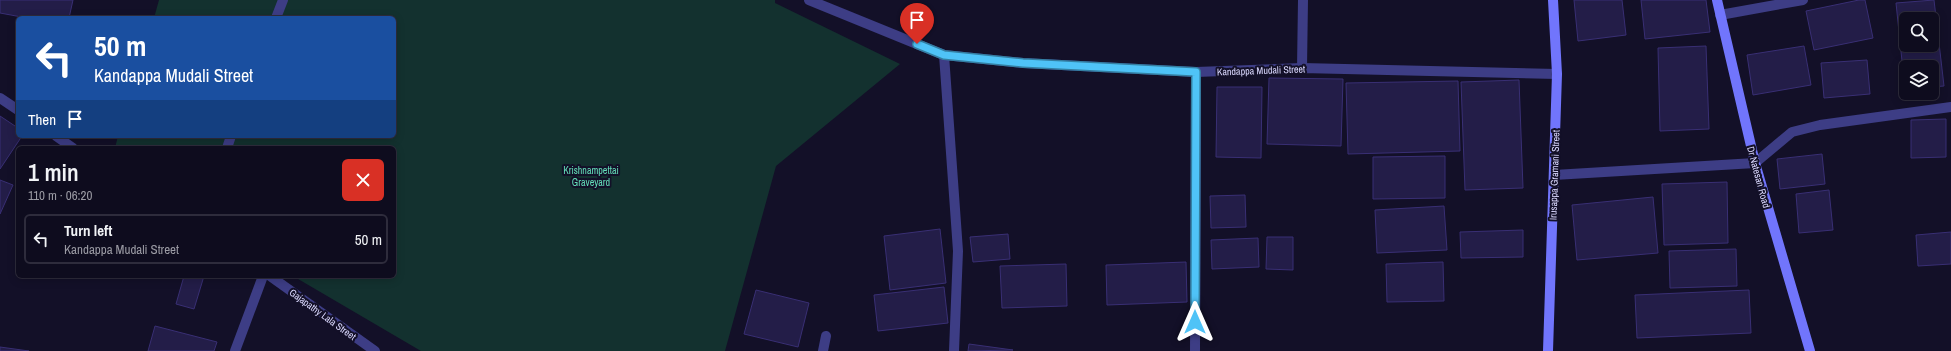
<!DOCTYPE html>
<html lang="en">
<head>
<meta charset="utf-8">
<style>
  :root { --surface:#0e0c1e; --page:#1c1a2b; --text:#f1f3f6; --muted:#9b9ba4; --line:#2e2c3c }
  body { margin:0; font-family:"Archivo Narrow",sans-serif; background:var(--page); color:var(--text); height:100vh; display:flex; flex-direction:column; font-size:15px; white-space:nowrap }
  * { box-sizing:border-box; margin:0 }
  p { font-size:13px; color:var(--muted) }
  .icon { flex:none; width:22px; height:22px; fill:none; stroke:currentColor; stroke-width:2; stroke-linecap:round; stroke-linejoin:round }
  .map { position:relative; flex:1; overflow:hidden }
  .sheet { position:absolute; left:16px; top:146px; width:380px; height:132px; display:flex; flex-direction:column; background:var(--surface); border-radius:6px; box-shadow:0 2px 10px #0003,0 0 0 1px var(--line) }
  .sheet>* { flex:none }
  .hud { position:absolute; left:16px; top:16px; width:380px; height:122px; border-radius:6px; box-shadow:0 2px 10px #0003,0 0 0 1px var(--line); background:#1a4fa0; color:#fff; overflow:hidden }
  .buttons { position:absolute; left:1899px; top:12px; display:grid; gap:8px }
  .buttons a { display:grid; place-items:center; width:40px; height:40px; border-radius:6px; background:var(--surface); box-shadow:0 2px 10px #0003,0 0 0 1px var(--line); font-size:20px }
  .pin { position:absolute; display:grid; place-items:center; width:34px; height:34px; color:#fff; margin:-41px -17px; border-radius:50% 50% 50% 0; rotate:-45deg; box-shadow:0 0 4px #0007 }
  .pin .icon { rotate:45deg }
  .me { position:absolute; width:44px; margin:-22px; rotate:0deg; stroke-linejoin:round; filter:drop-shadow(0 0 3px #0008) }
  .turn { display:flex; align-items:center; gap:14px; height:84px; padding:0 12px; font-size:18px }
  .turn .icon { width:52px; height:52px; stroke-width:2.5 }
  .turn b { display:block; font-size:28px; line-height:34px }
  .then { display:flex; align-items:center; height:38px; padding:0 12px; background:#0003; gap:8px; font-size:15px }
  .round { display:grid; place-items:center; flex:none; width:42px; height:42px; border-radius:6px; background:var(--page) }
  .summary { display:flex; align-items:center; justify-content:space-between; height:68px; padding:0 12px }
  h1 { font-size:24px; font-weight:600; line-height:30px }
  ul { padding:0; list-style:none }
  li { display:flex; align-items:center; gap:12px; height:50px; margin:0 8px 6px; padding:0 4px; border:2px solid var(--line); border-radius:6px }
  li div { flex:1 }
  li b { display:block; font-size:15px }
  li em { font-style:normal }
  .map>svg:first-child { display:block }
  .green { fill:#13312f }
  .building { fill:#231d48; stroke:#392f74; fill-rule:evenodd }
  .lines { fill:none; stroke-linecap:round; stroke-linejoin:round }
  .lane { stroke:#3d3d85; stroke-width:10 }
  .street { stroke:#3d3d85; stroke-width:10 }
  .secondary { stroke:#7175fc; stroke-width:10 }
  .route-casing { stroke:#337fa1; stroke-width:10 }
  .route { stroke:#4fc3f7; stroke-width:7 }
  .labels { text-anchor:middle; stroke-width:4; stroke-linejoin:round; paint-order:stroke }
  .street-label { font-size:10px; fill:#dad8fe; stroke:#131028 }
  .park-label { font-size:10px; fill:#64deb9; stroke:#131028 }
</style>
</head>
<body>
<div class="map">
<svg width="1951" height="351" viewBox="0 0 1951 351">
  <rect width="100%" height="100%" fill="#131028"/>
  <!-- green -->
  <path class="green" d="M159,0H775V3L900,64L776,166L725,351H421L293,276H394V148H115L118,136H394V18H154Z"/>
  <!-- building -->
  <g class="building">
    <path d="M0,0H73L69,18H27L0,13Z"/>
    <path d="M1574,0H1622L1626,35L1578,41Z"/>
    <path d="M1641,0H1706L1710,32L1645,39Z"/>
    <path d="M1859,0H1865L1873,38L1814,50L1806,11Z"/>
    <path d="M1934,0L1944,86L1932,87V67H1906L1905,90L1896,3ZM1906,19H1932V45H1906Z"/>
    <path d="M1706,46L1709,129L1660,131L1658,48Z"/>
    <path d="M1804,46L1811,85L1753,95L1747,55Z"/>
    <path d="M1867,60L1870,94L1824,98L1821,63Z"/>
    <path d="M1269,78L1343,79L1341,146L1267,144Z"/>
    <path d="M1519,80L1523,188L1465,190L1461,82Z"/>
    <path d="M1458,81L1460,151L1348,154L1346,83Z"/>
    <path d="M1217,87H1262L1261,158L1216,157Z"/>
    <path d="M0,116L18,128V136H22L0,169Z"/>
    <path d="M1946,119V157L1911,158V120Z"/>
    <path d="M1822,154L1825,184L1780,189L1777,159Z"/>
    <path d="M1445,156V198L1373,199V157Z"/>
    <path d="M0,180L13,185L0,214Z"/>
    <path d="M1727,182L1728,243L1664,245L1662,184Z"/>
    <path d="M1829,190L1833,230L1799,233L1796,194Z"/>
    <path d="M1245,195L1246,227L1211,228L1210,196Z"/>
    <path d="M1653,197L1658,253L1577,260L1572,205Z"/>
    <path d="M1444,206L1447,250L1377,253L1375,210Z"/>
    <path d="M940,229L946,283L890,290L884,236Z"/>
    <path d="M1523,230V257L1461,258L1460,232Z"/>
    <path d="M1951,232V264L1918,266L1916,235Z"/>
    <path d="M1008,234L1010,259L973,262L970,237Z"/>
    <path d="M1267,237H1293V270L1266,269Z"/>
    <path d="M1258,238L1259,267L1212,269L1211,240Z"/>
    <path d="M1736,249L1737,286L1670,288L1669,251Z"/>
    <path d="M1186,262L1187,302L1107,305L1106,265Z"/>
    <path d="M1443,262L1444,301L1387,302L1386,264Z"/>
    <path d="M1066,264L1067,306L1002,308L1000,266Z"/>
    <path d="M184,276H204L194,309L176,304Z"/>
    <path d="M944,287L948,323L878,331L874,295Z"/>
    <path d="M756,290L809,303L798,347L744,334Z"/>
    <path d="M1749,290L1751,333L1637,338L1635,295Z"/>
    <path d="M155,326L217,342L214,351H148Z"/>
    <path d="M969,344L1013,350L968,351Z"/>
    <path d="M0,347L29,351H0Z"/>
  </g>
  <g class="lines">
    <!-- lane -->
    <path class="lane" d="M1755,163L1792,132L1820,125L1951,107"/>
    <!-- street -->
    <g class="street">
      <path d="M809,0L944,55L1023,63L1196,72L1302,68L1557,74"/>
      <path d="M1720,15L1803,0"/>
      <path d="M276,18L283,0"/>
      <path d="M944,55L958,251L954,351"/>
      <path d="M1302,68L1303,0"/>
      <path d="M0,98L18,110"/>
      <path d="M56,136L73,148"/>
      <path d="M227,148L231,136"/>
      <path d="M1554,175L1755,163"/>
      <path d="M270,276L375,351"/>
      <path d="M235,351L263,276"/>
      <path d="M823,351L826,336"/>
      <path d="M1195,351L1196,72"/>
    </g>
    <!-- secondary -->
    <g class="secondary">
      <path d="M1717,0L1755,163L1810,351"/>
      <path d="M1548,351L1557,74L1553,0"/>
    </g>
  </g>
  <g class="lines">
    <!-- route casing -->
    <g class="route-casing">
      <path id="route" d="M917,44L944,55L1023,63L1196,72L1195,322"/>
    </g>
    <!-- route -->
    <use href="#route" class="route"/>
  </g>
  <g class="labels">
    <!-- street labels -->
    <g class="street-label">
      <text transform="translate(1261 70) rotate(-2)" y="4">Kandappa Mudali Street</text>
      <text transform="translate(1554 175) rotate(-88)" y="4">Irusappa Gramani Street</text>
      <text transform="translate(1759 177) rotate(75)" y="4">Dr Natesan Road</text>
      <text transform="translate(323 314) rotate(36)" y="4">Gajapathy Lala Street</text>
    </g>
    <!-- park labels -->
    <g class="park-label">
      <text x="591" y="174">Krishnampettai<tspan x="591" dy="12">Graveyard</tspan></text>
    </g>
  </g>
</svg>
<div class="buttons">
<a><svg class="icon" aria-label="search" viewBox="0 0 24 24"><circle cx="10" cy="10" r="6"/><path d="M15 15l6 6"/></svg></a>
<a><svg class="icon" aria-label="layers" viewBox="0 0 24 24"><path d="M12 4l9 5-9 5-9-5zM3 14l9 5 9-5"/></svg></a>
</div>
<div class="pin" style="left:917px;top:44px;background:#d93025"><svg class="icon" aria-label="arrive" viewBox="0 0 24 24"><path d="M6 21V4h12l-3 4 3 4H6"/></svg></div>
<svg class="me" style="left:1195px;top:322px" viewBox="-20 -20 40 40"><path d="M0-17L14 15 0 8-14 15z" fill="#4fc3f7" stroke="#fff" stroke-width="4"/></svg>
<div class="hud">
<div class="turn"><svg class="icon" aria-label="left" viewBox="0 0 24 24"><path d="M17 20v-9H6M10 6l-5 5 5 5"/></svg><div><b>50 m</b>Kandappa Mudali Street</div></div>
<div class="then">Then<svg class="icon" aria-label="arrive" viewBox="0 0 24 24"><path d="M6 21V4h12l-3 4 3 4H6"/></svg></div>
</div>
<section class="sheet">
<div class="summary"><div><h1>1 min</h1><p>110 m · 06:20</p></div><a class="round" style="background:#d93025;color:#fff"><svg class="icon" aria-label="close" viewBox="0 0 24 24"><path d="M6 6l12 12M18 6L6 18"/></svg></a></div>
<ul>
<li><svg class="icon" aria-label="left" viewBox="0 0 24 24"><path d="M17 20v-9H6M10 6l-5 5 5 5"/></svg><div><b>Turn left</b><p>Kandappa Mudali Street</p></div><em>50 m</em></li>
</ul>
</section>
</div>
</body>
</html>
